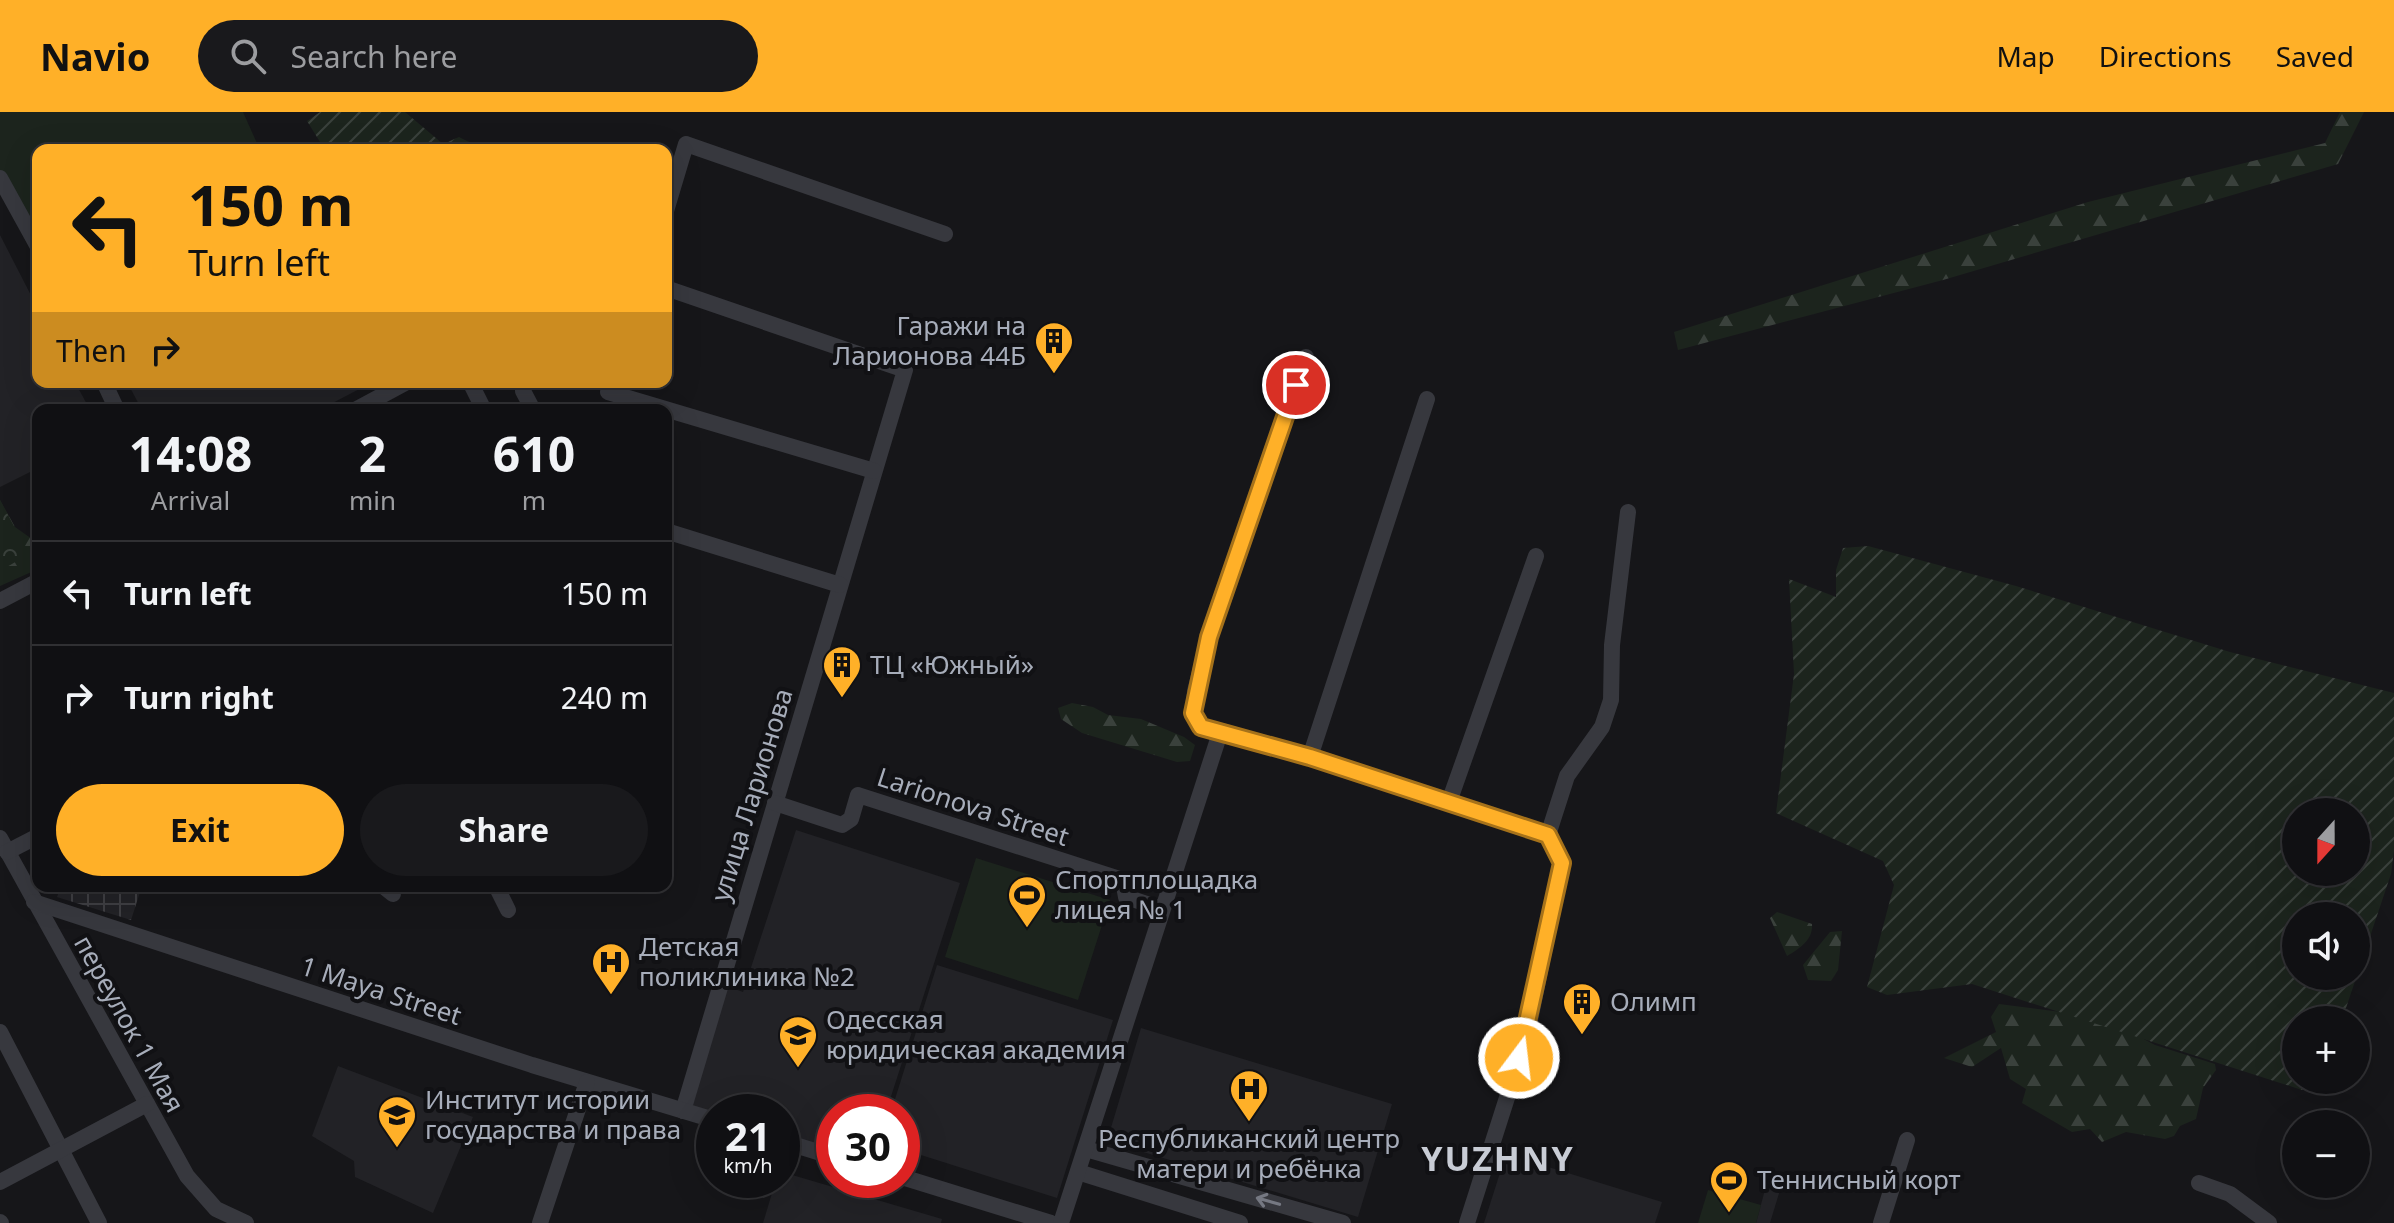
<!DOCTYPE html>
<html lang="en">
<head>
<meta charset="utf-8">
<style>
  :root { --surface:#101013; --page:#19191c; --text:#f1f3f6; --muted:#9c9da0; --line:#303033; --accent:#ffb028 }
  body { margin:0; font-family:"Noto Sans",sans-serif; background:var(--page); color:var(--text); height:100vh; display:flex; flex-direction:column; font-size:30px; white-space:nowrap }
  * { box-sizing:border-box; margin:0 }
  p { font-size:26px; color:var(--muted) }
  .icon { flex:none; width:44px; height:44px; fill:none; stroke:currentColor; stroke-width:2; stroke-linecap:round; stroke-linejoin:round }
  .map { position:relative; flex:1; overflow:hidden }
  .side { position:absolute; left:32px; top:292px; width:640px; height:488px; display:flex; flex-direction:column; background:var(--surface); border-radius:16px; box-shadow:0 8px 32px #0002,0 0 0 2px var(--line) }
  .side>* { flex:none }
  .banner { position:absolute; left:32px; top:32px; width:640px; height:244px; border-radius:16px; box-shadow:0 8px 32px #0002,0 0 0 2px var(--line); background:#ffb028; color:#111; overflow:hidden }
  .needle { width:52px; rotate:201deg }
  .controls { position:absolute; left:2282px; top:686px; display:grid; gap:16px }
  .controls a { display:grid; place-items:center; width:88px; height:88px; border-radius:50%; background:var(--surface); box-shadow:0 8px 32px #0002,0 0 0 2px var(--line); font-size:40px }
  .speed { position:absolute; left:696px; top:982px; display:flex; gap:16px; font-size:40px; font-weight:700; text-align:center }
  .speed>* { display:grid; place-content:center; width:104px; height:104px; border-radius:50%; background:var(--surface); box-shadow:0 8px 32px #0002,0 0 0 2px var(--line); line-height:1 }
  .speed small { font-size:20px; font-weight:400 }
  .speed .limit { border:12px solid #d22; background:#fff; color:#111 }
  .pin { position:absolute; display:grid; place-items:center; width:68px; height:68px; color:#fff; margin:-34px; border:4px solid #fff; border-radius:50%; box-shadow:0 2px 8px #0007 }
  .me { position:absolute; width:88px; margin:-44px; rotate:15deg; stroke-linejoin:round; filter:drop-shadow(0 0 6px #0008) }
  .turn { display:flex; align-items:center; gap:28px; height:168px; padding:0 24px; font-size:36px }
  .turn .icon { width:104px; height:104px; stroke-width:2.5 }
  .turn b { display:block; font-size:56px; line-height:68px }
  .then { display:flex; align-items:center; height:76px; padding:0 24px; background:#0003; gap:16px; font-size:30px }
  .eta { display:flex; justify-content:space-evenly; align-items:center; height:136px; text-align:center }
  .eta b { font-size:48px; font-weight:700; line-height:56px }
  .action { display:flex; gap:16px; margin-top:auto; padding:16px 24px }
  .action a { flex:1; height:92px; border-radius:48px; background:var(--accent); color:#111; font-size:32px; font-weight:700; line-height:92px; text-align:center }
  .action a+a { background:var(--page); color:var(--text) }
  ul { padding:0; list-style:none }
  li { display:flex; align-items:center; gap:24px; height:104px; padding:0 24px; border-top:2px solid var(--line) }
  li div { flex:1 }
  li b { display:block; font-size:30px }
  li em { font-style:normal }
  header { display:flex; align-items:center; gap:48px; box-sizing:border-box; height:112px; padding:0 40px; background:var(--accent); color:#111 }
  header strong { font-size:38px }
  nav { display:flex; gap:44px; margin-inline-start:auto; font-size:28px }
  .search { width:560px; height:72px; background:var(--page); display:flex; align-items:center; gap:20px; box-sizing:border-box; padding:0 28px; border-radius:44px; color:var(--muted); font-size:30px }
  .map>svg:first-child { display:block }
  .built { fill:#222226 }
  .industrial { fill:url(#industrial-grid) }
  .grass { fill:#1c241d }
  .forest { fill:url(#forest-firs) }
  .park { fill:url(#park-crowns) }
  .garden { fill:url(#garden-furrows); fill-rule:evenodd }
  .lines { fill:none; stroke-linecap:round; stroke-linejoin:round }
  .minor { stroke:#37383e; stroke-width:16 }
  .oneway { stroke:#757882 }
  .route-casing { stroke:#a6721a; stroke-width:20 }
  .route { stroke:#ffb028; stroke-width:14 }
  .labels { text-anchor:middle; stroke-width:8; stroke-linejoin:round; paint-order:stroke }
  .poi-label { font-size:26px; fill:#a7adba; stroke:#111114; text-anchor:start }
  .street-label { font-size:26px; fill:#a7adba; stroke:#111114 }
  .district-label { font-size:34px; font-weight:bold; letter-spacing:2px; fill:#c8ccd5; stroke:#111114 }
</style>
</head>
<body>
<header>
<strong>Navio</strong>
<div class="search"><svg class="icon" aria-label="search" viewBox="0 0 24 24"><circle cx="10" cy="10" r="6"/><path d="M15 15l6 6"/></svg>Search here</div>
<nav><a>Map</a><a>Directions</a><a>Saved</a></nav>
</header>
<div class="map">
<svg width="2394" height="1111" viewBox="0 0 2394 1111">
  <defs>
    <pattern id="industrial-grid" width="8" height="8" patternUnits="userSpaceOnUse" patternTransform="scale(2)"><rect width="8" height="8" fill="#222226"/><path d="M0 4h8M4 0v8" fill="none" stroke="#3f3f43"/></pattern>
    <pattern id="forest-firs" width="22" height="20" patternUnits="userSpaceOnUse" patternTransform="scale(2)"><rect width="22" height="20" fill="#1c241d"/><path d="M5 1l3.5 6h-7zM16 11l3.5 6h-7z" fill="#3a413c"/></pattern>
    <pattern id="park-crowns" width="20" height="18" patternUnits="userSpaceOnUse" patternTransform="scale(2)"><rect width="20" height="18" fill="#1c241d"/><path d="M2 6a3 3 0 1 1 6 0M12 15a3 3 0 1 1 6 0" fill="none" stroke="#3a413c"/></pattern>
    <pattern id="garden-furrows" width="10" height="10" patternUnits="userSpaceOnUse" patternTransform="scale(2)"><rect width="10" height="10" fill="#1c241d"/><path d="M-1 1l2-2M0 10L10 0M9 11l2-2" fill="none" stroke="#3a413c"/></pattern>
  </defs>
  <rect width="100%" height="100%" fill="#161619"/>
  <!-- built -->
  <g class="built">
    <path d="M0,123L38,197V270H75L90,298H38V356L0,375Z"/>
    <path d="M127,270H373L319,298H142Z"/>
    <path d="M796,718L960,771L886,1000H834V1045L782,1029V1000L683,999L721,872L743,880Z"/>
    <path d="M937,853L1113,908L1057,1086L902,1037V1000H891Z"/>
    <path d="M1141,916L1392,992L1358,1105L1107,1029Z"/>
    <path d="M338,954L473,1005L433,1101L355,1065L354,1049L312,1024Z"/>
    <path d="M1506,1042L1662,1090L1655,1111H1484Z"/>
    <path d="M782,1060L942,1107L941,1111H763L776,1068H782Z"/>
    <path d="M1766,1074L1780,1078L1770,1111H1756Z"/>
  </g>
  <!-- industrial -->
  <path class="industrial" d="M61,774H142L131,808L57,785Z"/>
  <!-- grass -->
  <g class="grass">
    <path d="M0,0H243L260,38H38V135L0,66Z"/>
    <path d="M976,746L1110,788L1078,888L945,845Z"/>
    <path d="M1708,1078L1761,1093L1756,1111H1698Z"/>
  </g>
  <!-- forest -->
  <g class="forest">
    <path d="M2340,0H2364L2338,52L1943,168L1678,238L1674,220L2088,90L2325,31Z"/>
    <path d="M0,388L15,415L32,427L38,425V457L0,474Z"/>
    <path d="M1072,591L1093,595L1108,603L1141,607L1184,625L1195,633L1190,649L1177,650L1082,621L1061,607L1058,596Z"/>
    <path d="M1777,800L1812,812C1813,828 1800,836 1787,844L1770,806Z"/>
    <path d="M1842,819L1838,858L1831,869L1808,868L1803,853L1830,820Z"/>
    <path d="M1999,892L2061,900L2119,914L2155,933L2215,952L2216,958L2203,976L2196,1007L2180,1014L2174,1024L2165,1027L2126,1020L2102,1030L2090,1017L2072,1020L2022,991L2026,977L2010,967L2001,936L1972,955L1944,946L1996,920L1991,905Z"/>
  </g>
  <!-- park -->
  <path class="park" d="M0,388L29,442L0,459Z"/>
  <!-- garden -->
  <g class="garden">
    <path d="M320,0H405L443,32L459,25L473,32L474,38H325L307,9Z"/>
    <path d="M1868,434L2016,474L2230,540L2394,581V739L2391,762L2342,908H2296V968H2312L2302,978L1972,872L1887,883L1867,875L1894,773L1883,749L1776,701L1794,562L1789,467L1836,485V458L1843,436ZM2296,700H2356V760H2296ZM2296,804H2356V864H2296Z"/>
  </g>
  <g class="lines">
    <!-- minor -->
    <g class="minor">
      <path d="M0,66L38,135"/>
      <path d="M666,99L686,32L945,122"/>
      <path d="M666,176L905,258L683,999"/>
      <path d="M1306,245L1209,525L1195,579L1193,601L1201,615L1310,645L1548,723"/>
      <path d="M104,270L117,298"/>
      <path d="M470,270L484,298"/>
      <path d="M523,270V279L533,298"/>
      <path d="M608,280L874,359"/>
      <path d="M355,298L407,270"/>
      <path d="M666,419L840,473"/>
      <path d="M0,489L38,469"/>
      <path d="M1310,645L1427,287"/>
      <path d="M1449,690L1536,444"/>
      <path d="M775,691L842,713L851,707L858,683L1123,768L1126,785L1162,797"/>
      <path d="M0,726L187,1064L216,1097L246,1111"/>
      <path d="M7,740L38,724"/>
      <path d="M383,774L393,782"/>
      <path d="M496,774L508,798"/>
      <path d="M34,790L532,953L714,1008"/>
      <path d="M0,920L99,1111"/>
      <path d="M782,1029L834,1045"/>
      <path d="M1086,1037L1343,1111"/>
      <path d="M1078,1060L1240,1111"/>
      <path d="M902,1065L1051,1111"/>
      <path d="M0,1070L147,992"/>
      <path d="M2199,1071L2230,1082L2269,1111"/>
      <path d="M0,1110L1,1111"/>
      <path d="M540,1111L587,970"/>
      <path d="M1061,1111L1220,621"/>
      <path d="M1467,1111L1527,923L1562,751L1548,723L1567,664L1602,615L1611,588L1612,533L1628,400"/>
      <path d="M1881,1111L1907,1028"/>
    </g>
  </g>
  <!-- one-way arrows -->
  <defs><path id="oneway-shaft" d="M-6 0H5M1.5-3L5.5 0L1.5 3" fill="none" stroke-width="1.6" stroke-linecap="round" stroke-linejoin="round" transform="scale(2)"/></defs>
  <use class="oneway" href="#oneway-shaft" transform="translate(1268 1089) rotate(-164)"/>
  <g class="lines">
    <!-- route casing -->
    <g class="route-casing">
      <path id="route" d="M1296,273L1209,525L1193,601L1201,615L1310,645L1548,723L1562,751L1519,946"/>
    </g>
    <!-- route -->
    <use href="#route" class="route"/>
  </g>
  <!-- icons -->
  <defs>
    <g id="building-pin" transform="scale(2)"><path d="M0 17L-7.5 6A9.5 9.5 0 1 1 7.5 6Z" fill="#ffb028" stroke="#111114"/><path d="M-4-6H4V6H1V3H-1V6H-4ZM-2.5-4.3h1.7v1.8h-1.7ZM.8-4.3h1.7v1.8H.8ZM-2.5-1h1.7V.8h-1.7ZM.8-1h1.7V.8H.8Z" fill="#111"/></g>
    <g id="stadium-pin" transform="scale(2)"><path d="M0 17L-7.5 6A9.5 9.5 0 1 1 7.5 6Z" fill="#ffb028" stroke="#111114"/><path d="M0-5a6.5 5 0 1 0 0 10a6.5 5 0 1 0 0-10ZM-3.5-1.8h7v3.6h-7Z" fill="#111"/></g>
    <g id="hospital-pin" transform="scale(2)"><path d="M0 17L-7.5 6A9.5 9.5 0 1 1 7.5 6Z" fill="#ffb028" stroke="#111114"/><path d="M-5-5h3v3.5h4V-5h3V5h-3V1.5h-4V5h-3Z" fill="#111"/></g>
    <g id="university-pin" transform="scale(2)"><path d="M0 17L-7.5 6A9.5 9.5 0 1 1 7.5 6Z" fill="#ffb028" stroke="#111114"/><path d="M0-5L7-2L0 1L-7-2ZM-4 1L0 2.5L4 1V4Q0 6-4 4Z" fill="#111"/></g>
  </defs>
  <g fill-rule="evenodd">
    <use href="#building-pin" x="1054" y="229"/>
    <use href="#building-pin" x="842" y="553"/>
    <use href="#stadium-pin" x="1027" y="783"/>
    <use href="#hospital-pin" x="611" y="850"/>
    <use href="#building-pin" x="1582" y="890"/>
    <use href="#university-pin" x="798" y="923"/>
    <use href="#hospital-pin" x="1249" y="977"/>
    <use href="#university-pin" x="397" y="1003"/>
    <use href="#stadium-pin" x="1729" y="1068"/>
  </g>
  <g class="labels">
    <!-- poi labels -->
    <g class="poi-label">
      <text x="1026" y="223" text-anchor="end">Гаражи на<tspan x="1026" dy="30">Ларионова 44Б</tspan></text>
      <text x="870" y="562">ТЦ «Южный»</text>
      <text x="1055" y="777">Спортплощадка<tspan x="1055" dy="30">лицея № 1</tspan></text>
      <text x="639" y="844">Детская<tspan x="639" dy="30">поликлиника №2</tspan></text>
      <text x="1610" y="899">Олимп</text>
      <text x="826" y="917">Одесская<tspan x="826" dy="30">юридическая академия</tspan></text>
      <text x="425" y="997">Институт истории<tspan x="425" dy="30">государства и права</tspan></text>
      <text x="1249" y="1036" text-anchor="middle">Республиканский центр<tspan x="1249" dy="30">матери и ребёнка</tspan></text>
      <text x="1757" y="1077">Теннисный корт</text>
    </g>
    <!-- street labels -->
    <g class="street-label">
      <text transform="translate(752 683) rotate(-73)" y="9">улица Ларионова</text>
      <text transform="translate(973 695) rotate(18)" y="9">Larionova Street</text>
      <text transform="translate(381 879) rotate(18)" y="9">1 Maya Street</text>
      <text transform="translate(129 912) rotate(61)" y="9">переулок 1 Мая</text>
    </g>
    <!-- district labels -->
    <g class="district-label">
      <text x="1498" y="1059">YUZHNY</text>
    </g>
  </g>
</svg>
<div class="controls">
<a><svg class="needle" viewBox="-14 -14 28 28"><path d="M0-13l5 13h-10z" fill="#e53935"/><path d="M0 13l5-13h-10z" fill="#9c9da0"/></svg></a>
<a><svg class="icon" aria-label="sound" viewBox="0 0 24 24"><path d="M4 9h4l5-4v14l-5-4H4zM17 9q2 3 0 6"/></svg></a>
<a>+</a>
<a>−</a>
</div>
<div class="speed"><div>21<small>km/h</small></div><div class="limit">30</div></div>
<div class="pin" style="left:1296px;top:273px;background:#d93025"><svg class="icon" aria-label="arrive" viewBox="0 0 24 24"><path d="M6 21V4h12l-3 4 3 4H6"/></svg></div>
<svg class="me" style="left:1519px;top:946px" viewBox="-20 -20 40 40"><circle r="17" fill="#ffb028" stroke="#fff" stroke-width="3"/><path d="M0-11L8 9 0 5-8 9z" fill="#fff"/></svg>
<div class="banner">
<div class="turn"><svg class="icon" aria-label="left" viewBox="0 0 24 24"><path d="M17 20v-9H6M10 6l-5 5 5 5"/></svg><div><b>150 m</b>Turn left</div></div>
<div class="then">Then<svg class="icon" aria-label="right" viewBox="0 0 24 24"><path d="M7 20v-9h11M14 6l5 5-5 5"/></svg></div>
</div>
<section class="side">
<div class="eta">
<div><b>14:08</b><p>Arrival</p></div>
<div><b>2</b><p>min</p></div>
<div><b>610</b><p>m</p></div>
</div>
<ul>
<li><svg class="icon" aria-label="left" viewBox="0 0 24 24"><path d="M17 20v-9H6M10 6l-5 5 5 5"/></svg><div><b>Turn left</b></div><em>150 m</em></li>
<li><svg class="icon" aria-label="right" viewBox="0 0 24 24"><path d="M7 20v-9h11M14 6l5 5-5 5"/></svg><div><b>Turn right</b></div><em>240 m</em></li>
</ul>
<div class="action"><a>Exit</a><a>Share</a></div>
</section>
</div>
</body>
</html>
